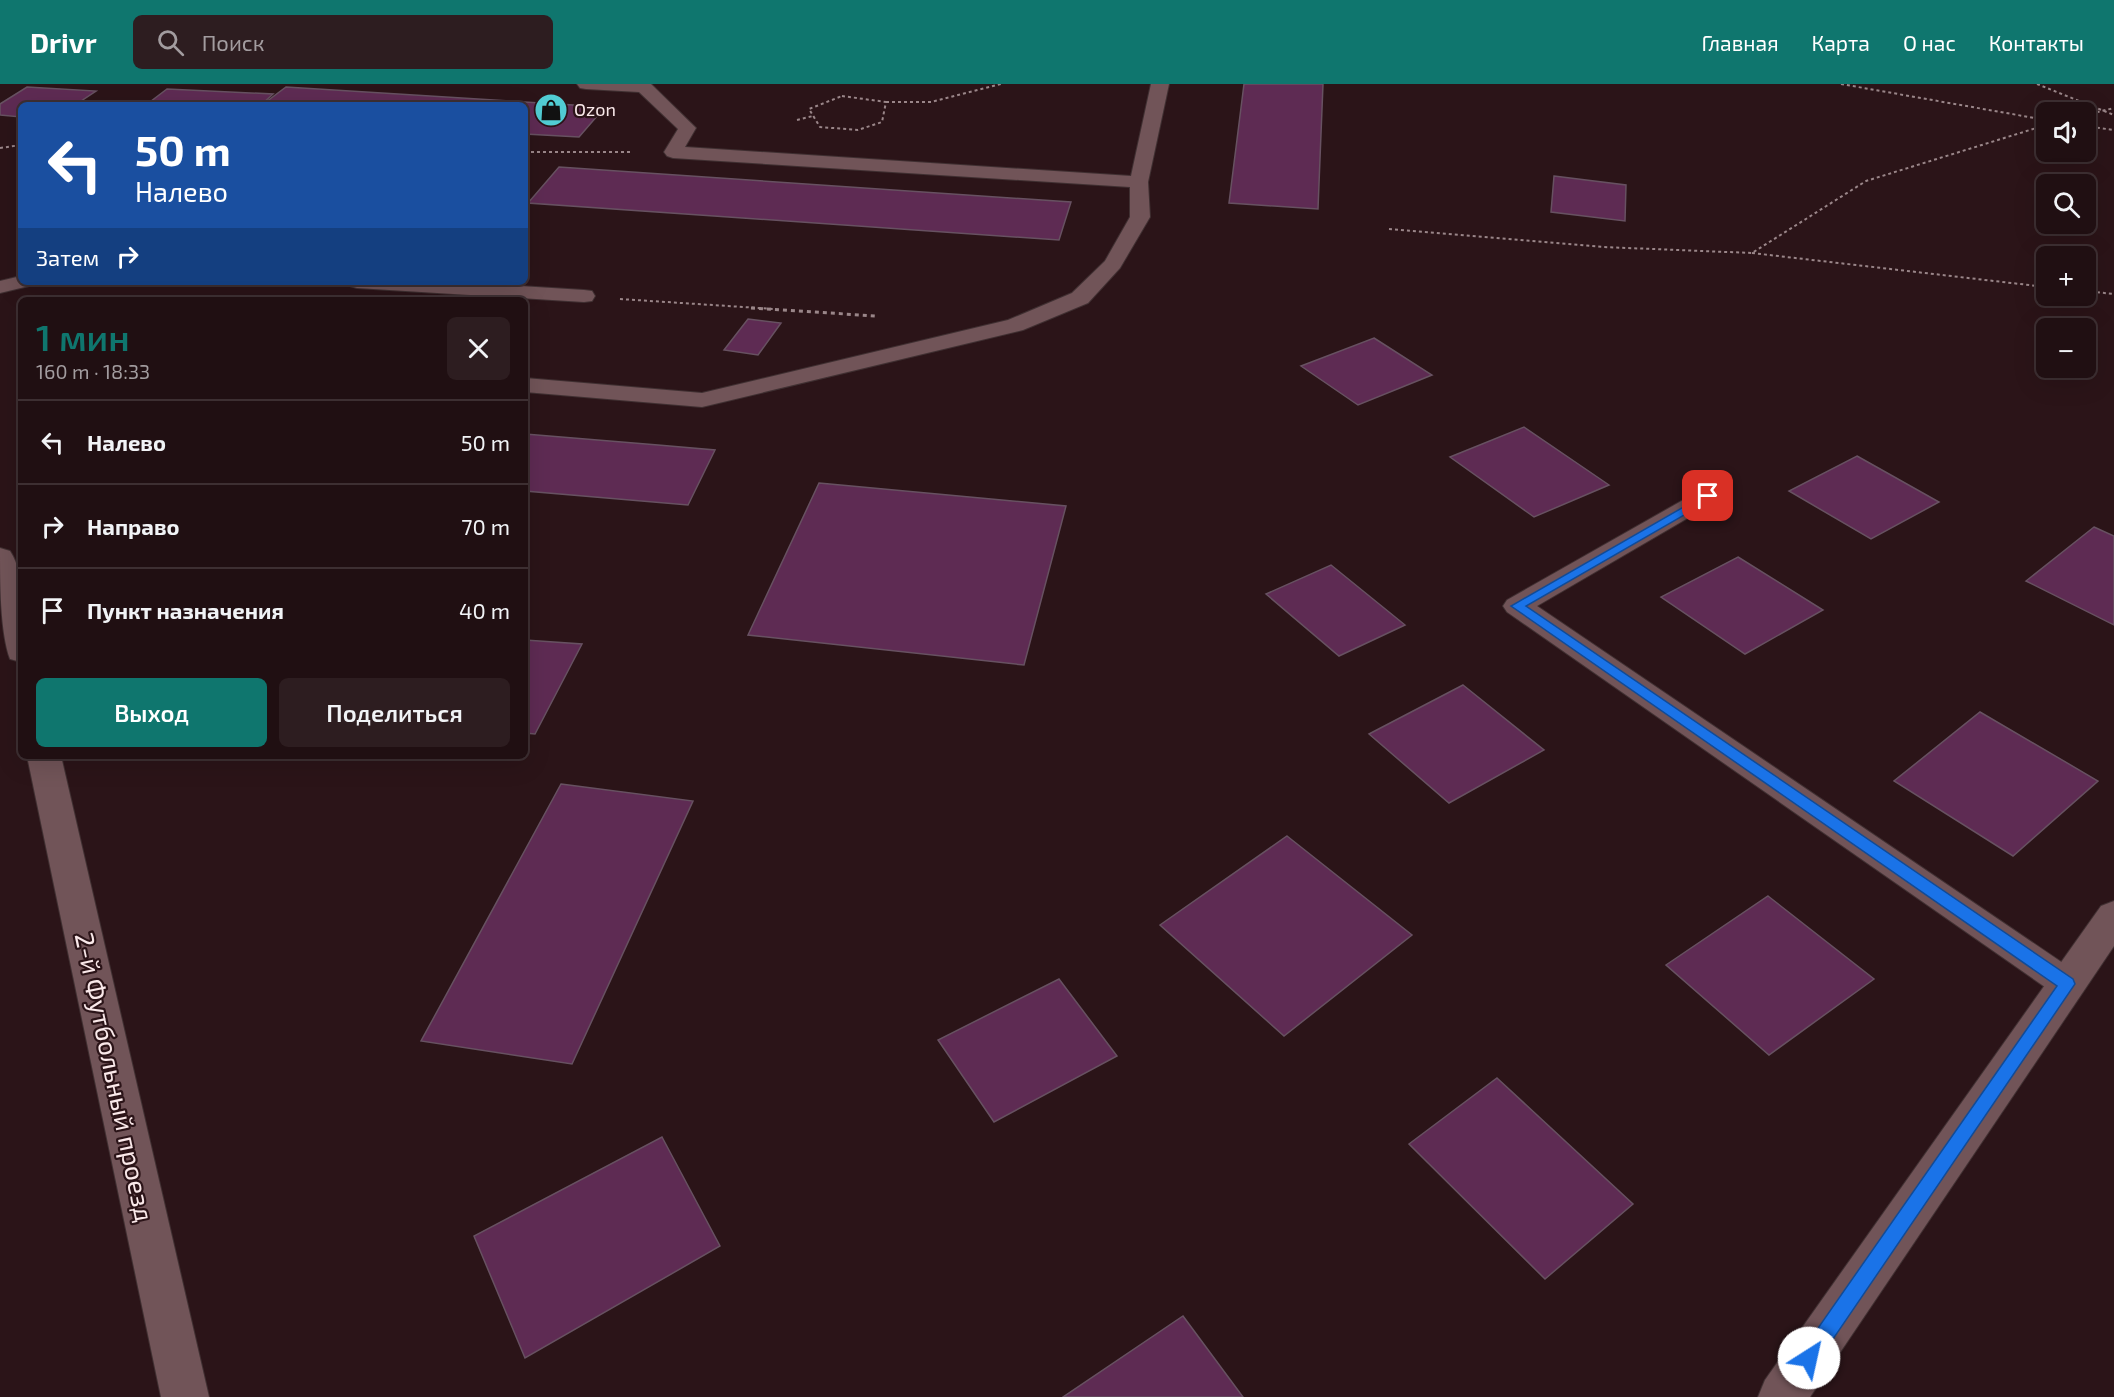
<!DOCTYPE html>
<html lang="ru">
<head>
<meta charset="utf-8">
<style>
  :root { --surface:#200f12; --page:#2d1d20; --text:#f1f3f6; --muted:#a29c9f; --line:#3d2f32; --accent:#0f766e }
  body { margin:0; font-family:"Exo 2",sans-serif; background:var(--page); color:var(--text); height:100vh; display:flex; flex-direction:column; font-size:22px; white-space:nowrap }
  * { box-sizing:border-box; margin:0 }
  p { font-size:20px; color:var(--muted) }
  .icon { flex:none; width:33px; height:33px; fill:none; stroke:currentColor; stroke-width:2; stroke-linecap:round; stroke-linejoin:round }
  .map { position:relative; flex:1; overflow:hidden }
  .details { position:absolute; left:18px; top:213px; width:510px; height:462px; display:flex; flex-direction:column; background:var(--surface); border-radius:9px; box-shadow:0 6px 24px #0002,0 0 0 2px var(--line) }
  .details>* { flex:none }
  .banner { position:absolute; left:18px; top:18px; width:510px; height:183px; border-radius:9px; box-shadow:0 6px 24px #0002,0 0 0 2px var(--line); background:#1a4fa0; color:#fff; overflow:hidden }
  .fabs { position:absolute; left:2036px; top:18px; display:grid; gap:12px }
  .fabs a { display:grid; place-items:center; width:60px; height:60px; border-radius:9px; background:var(--surface); box-shadow:0 6px 24px #0002,0 0 0 2px var(--line); font-size:30px }
  .pin { position:absolute; display:grid; place-items:center; width:51px; height:51px; color:#fff; margin:-26px; border-radius:12px; box-shadow:0 3px 9px #0006 }
  .me { position:absolute; width:66px; margin:-33px; rotate:35deg; stroke-linejoin:round; filter:drop-shadow(0 0 4px #0008) }
  .turn { display:flex; align-items:center; gap:21px; height:126px; padding:0 18px; font-size:27px }
  .turn .icon { width:78px; height:78px; stroke-width:2.5 }
  .turn b { display:block; font-size:42px; line-height:51px }
  .then { display:flex; align-items:center; height:57px; padding:0 18px; background:#0003; gap:12px; font-size:22px }
  .round { display:grid; place-items:center; flex:none; width:63px; height:63px; border-radius:9px; background:var(--page) }
  .overview { display:flex; align-items:center; justify-content:space-between; height:102px; padding:0 18px }
  h1 { font-size:36px; font-weight:600; line-height:45px; color:var(--accent) }
  .cta { display:flex; gap:12px; margin-top:auto; padding:12px 18px }
  .cta a { flex:1; height:69px; border-radius:9px; background:var(--accent); color:#fff; font-size:24px; font-weight:600; line-height:69px; text-align:center }
  .cta a+a { background:var(--page); color:var(--text) }
  ul { padding:0; list-style:none }
  li { display:flex; align-items:center; gap:18px; height:84px; padding:0 18px; border-top:2px solid var(--line) }
  li div { flex:1 }
  li b { display:block; font-size:22px }
  li em { font-style:normal }
  header { display:flex; align-items:center; gap:36px; box-sizing:border-box; height:84px; padding:0 30px; background:var(--accent); color:#fff }
  header strong { font-size:28px }
  nav { display:flex; gap:33px; margin-inline-start:auto; font-size:21px }
  .search { width:420px; height:54px; background:var(--page); display:flex; align-items:center; gap:15px; box-sizing:border-box; padding:0 21px; border-radius:9px; color:var(--muted); font-size:22px }
  .map>svg:first-child { display:block }
  .building { fill:#5e2b53; stroke:#675161; stroke-width:1.5 }
  .lines { fill:none; stroke-linecap:round; stroke-linejoin:round }
  .service-casing { stroke:#403032; stroke-width:2 }
  .minor-casing { stroke:#403032; stroke-width:2 }
  .tertiary-casing { stroke:#403032; stroke-width:2 }
  .path-far1 { stroke:#9a8689; stroke-width:2; stroke-dasharray:3 3; stroke-linecap:butt }
  .path { stroke:#9a8689; stroke-width:3; stroke-dasharray:4 4; stroke-linecap:butt }
  .service { fill:#715458; fill-rule:evenodd }
  .minor { fill:#715458; fill-rule:evenodd }
  .tertiary { fill:#715458; fill-rule:evenodd }
  .route { fill:#1a73e8; stroke:#114b97; stroke-width:1.5 }
  .labels { text-anchor:middle; stroke-width:4.5; stroke-linejoin:round; paint-order:stroke }
  .far-poi-label { font-size:18px; fill:#fae9ea; stroke:#2b1418; text-anchor:start }
  .near-street-label { font-size:26px; fill:#fae9ea; stroke:#2b1418 }
</style>
</head>
<body>
<header>
<strong>Drivr</strong>
<div class="search"><svg class="icon" aria-label="search" viewBox="0 0 24 24"><circle cx="10" cy="10" r="6"/><path d="M15 15l6 6"/></svg>Поиск</div>
<nav><a>Главная</a><a>Карта</a><a>О нас</a><a>Контакты</a></nav>
</header>
<div class="map">
<svg width="2114" height="1313" viewBox="0 0 2114 1313">
  <rect width="100%" height="100%" fill="#2b1418"/>
  <!-- building -->
  <g class="building">
    <path d="M1244,0H1323L1318,125L1229,119Z"/>
    <path d="M27,3L96,7L75,21H21V33L0,31V20Z"/>
    <path d="M286,3L605,23L579,53L525,50V21H262Z"/>
    <path d="M167,5L273,10L261,21H146Z"/>
    <path d="M559,83L1071,118L1059,156L528,119Z"/>
    <path d="M1554,92L1626,101L1625,137L1551,128Z"/>
    <path d="M748,235L781,239L758,271L724,266Z"/>
    <path d="M1374,254L1432,291L1358,321L1301,282Z"/>
    <path d="M1524,343L1609,401L1534,433L1450,373Z"/>
    <path d="M525,350L658,361L715,366L688,421L525,407Z"/>
    <path d="M1857,372L1939,418L1871,455L1789,407Z"/>
    <path d="M819,399L1066,422L1024,581L748,551Z"/>
    <path d="M2094,443L2114,452V541L2026,497Z"/>
    <path d="M1738,473L1823,526L1745,570L1661,513Z"/>
    <path d="M1331,481L1405,541L1339,572L1266,510Z"/>
    <path d="M525,556L582,560L535,650L525,649Z"/>
    <path d="M1463,601L1544,666L1449,719L1369,650Z"/>
    <path d="M1980,628L2098,697L2013,772L1894,697Z"/>
    <path d="M561,700L693,717L572,980L421,957Z"/>
    <path d="M1287,752L1412,851L1284,952L1160,841Z"/>
    <path d="M1768,812L1874,895L1769,971L1666,881Z"/>
    <path d="M1059,895L1117,972L994,1038L938,956Z"/>
    <path d="M1497,994L1633,1120L1545,1195L1409,1060Z"/>
    <path d="M662,1053L720,1162L525,1274L474,1152Z"/>
    <path d="M1183,1232L1243,1313H1063Z"/>
  </g>
  <g class="lines">
    <!-- service casing -->
    <g class="service-casing">
      <g id="service">
        <path d="M577,0H651L696,44L685,63L1131,92L1151,0H1169L1148,98L1150,133L1120,184L1088,219L1023,246L702,323L525,308V294L702,309L1008,236L1072,209L1105,177L1130,133V103L673,74L667,72L664,68L678,45L639,8L586,5L580,4Z"/>
        <path d="M21,192V198H32L29,202L0,209V197Z"/>
        <path d="M347,198H459L584,206L592,207L595,212L592,217L584,218L357,204L350,202Z"/>
        <path d="M1708,404L1717,407L1721,412L1717,417L1537,522L2079,890L2084,900L2079,910L2067,914L2055,910L1507,528L1503,522L1507,516L1699,407Z"/>
      </g>
    </g>
    <!-- minor casing -->
    <g class="minor-casing">
      <path id="minor" d="M2114,817V862L1810,1313H1758L1765,1296L2101,822Z"/>
    </g>
    <!-- tertiary casing -->
    <g class="tertiary-casing">
      <g id="tertiary">
        <path d="M0,464L10,467C28,493 21,547 21,578L10,575C0,548 0,496 0,464Z"/>
        <path d="M27,672H61L209,1313H161Z"/>
      </g>
    </g>
    <!-- path-far1 -->
    <g class="path-far1">
      <path d="M1841,0L2046,36"/>
      <path d="M2037,0L2114,31"/>
      <path d="M842,12L886,18L882,38L858,46L820,43L809,25Z"/>
      <path d="M886,18H931L1001,0"/>
      <path d="M2085,31L2114,24"/>
      <path d="M797,36L813,32"/>
      <path d="M2085,42L2114,46"/>
      <path d="M0,64L21,61"/>
      <path d="M525,68H633"/>
      <path d="M1389,145L1603,163L1752,169L1866,97L2046,41"/>
      <path d="M1752,169L2046,203"/>
      <path d="M2085,207L2114,210"/>
      <path d="M620,215L774,225"/>
    </g>
    <!-- path -->
    <path class="path" d="M751,224L876,232"/>
    <!-- service -->
    <use href="#service" class="service"/>
    <!-- minor -->
    <use href="#minor" class="minor"/>
    <!-- tertiary -->
    <use href="#tertiary" class="tertiary"/>
  </g>
  <!-- route -->
  <path class="route" d="M1708,409L1714,412L1712,415L1526,522L2073,895L2075,900L1816,1280L1809,1283L1802,1280L1799,1274L1802,1267L2057,902L1511,522Z"/>
  <!-- icons -->
  <defs>
    <g id="shop-disc" transform="scale(1.725)"><circle r="9.5" fill="#51ccd3" stroke="#2b1418"/><path d="M-5-2.5h2.3a2.7 3.5 0 0 1 5.4 0H5L5.5 6h-11ZM-1.5-2.5h3a1.5 2.3 0 0 0-3 0Z" fill="#111"/></g>
  </defs>
  <g fill-rule="evenodd">
    <use href="#shop-disc" x="551" y="26"/>
  </g>
  <g class="labels">
    <!-- far-poi labels -->
    <g class="far-poi-label">
      <text x="574" y="32">Ozon</text>
    </g>
    <!-- near-street labels -->
    <g class="near-street-label">
      <text transform="translate(114 993) rotate(78)" y="9">2-й Футбольный проезд</text>
    </g>
  </g>
</svg>
<div class="fabs">
<a><svg class="icon" aria-label="sound" viewBox="0 0 24 24"><path d="M4 9h4l5-4v14l-5-4H4zM17 9q2 3 0 6"/></svg></a>
<a><svg class="icon" aria-label="search" viewBox="0 0 24 24"><circle cx="10" cy="10" r="6"/><path d="M15 15l6 6"/></svg></a>
<a>+</a>
<a>−</a>
</div>
<div class="pin" style="left:1708px;top:412px;background:#d93025"><svg class="icon" aria-label="arrive" viewBox="0 0 24 24"><path d="M6 21V4h12l-3 4 3 4H6"/></svg></div>
<svg class="me" style="left:1809px;top:1274px" viewBox="-20 -20 40 40"><circle r="19" fill="#fff"/><path d="M0-13L10 11 0 6-10 11z" fill="#1a73e8"/></svg>
<div class="banner">
<div class="turn"><svg class="icon" aria-label="left" viewBox="0 0 24 24"><path d="M17 20v-9H6M10 6l-5 5 5 5"/></svg><div><b>50 m</b>Налево</div></div>
<div class="then">Затем<svg class="icon" aria-label="right" viewBox="0 0 24 24"><path d="M7 20v-9h11M14 6l5 5-5 5"/></svg></div>
</div>
<section class="details">
<div class="overview"><div><h1>1 мин</h1><p>160 m · 18:33</p></div><a class="round"><svg class="icon" aria-label="close" viewBox="0 0 24 24"><path d="M6 6l12 12M18 6L6 18"/></svg></a></div>
<ul>
<li><svg class="icon" aria-label="left" viewBox="0 0 24 24"><path d="M17 20v-9H6M10 6l-5 5 5 5"/></svg><div><b>Налево</b></div><em>50 m</em></li>
<li><svg class="icon" aria-label="right" viewBox="0 0 24 24"><path d="M7 20v-9h11M14 6l5 5-5 5"/></svg><div><b>Направо</b></div><em>70 m</em></li>
<li><svg class="icon" aria-label="arrive" viewBox="0 0 24 24"><path d="M6 21V4h12l-3 4 3 4H6"/></svg><div><b>Пункт назначения</b></div><em>40 m</em></li>
</ul>
<div class="cta"><a>Выход</a><a>Поделиться</a></div>
</section>
</div>
</body>
</html>
